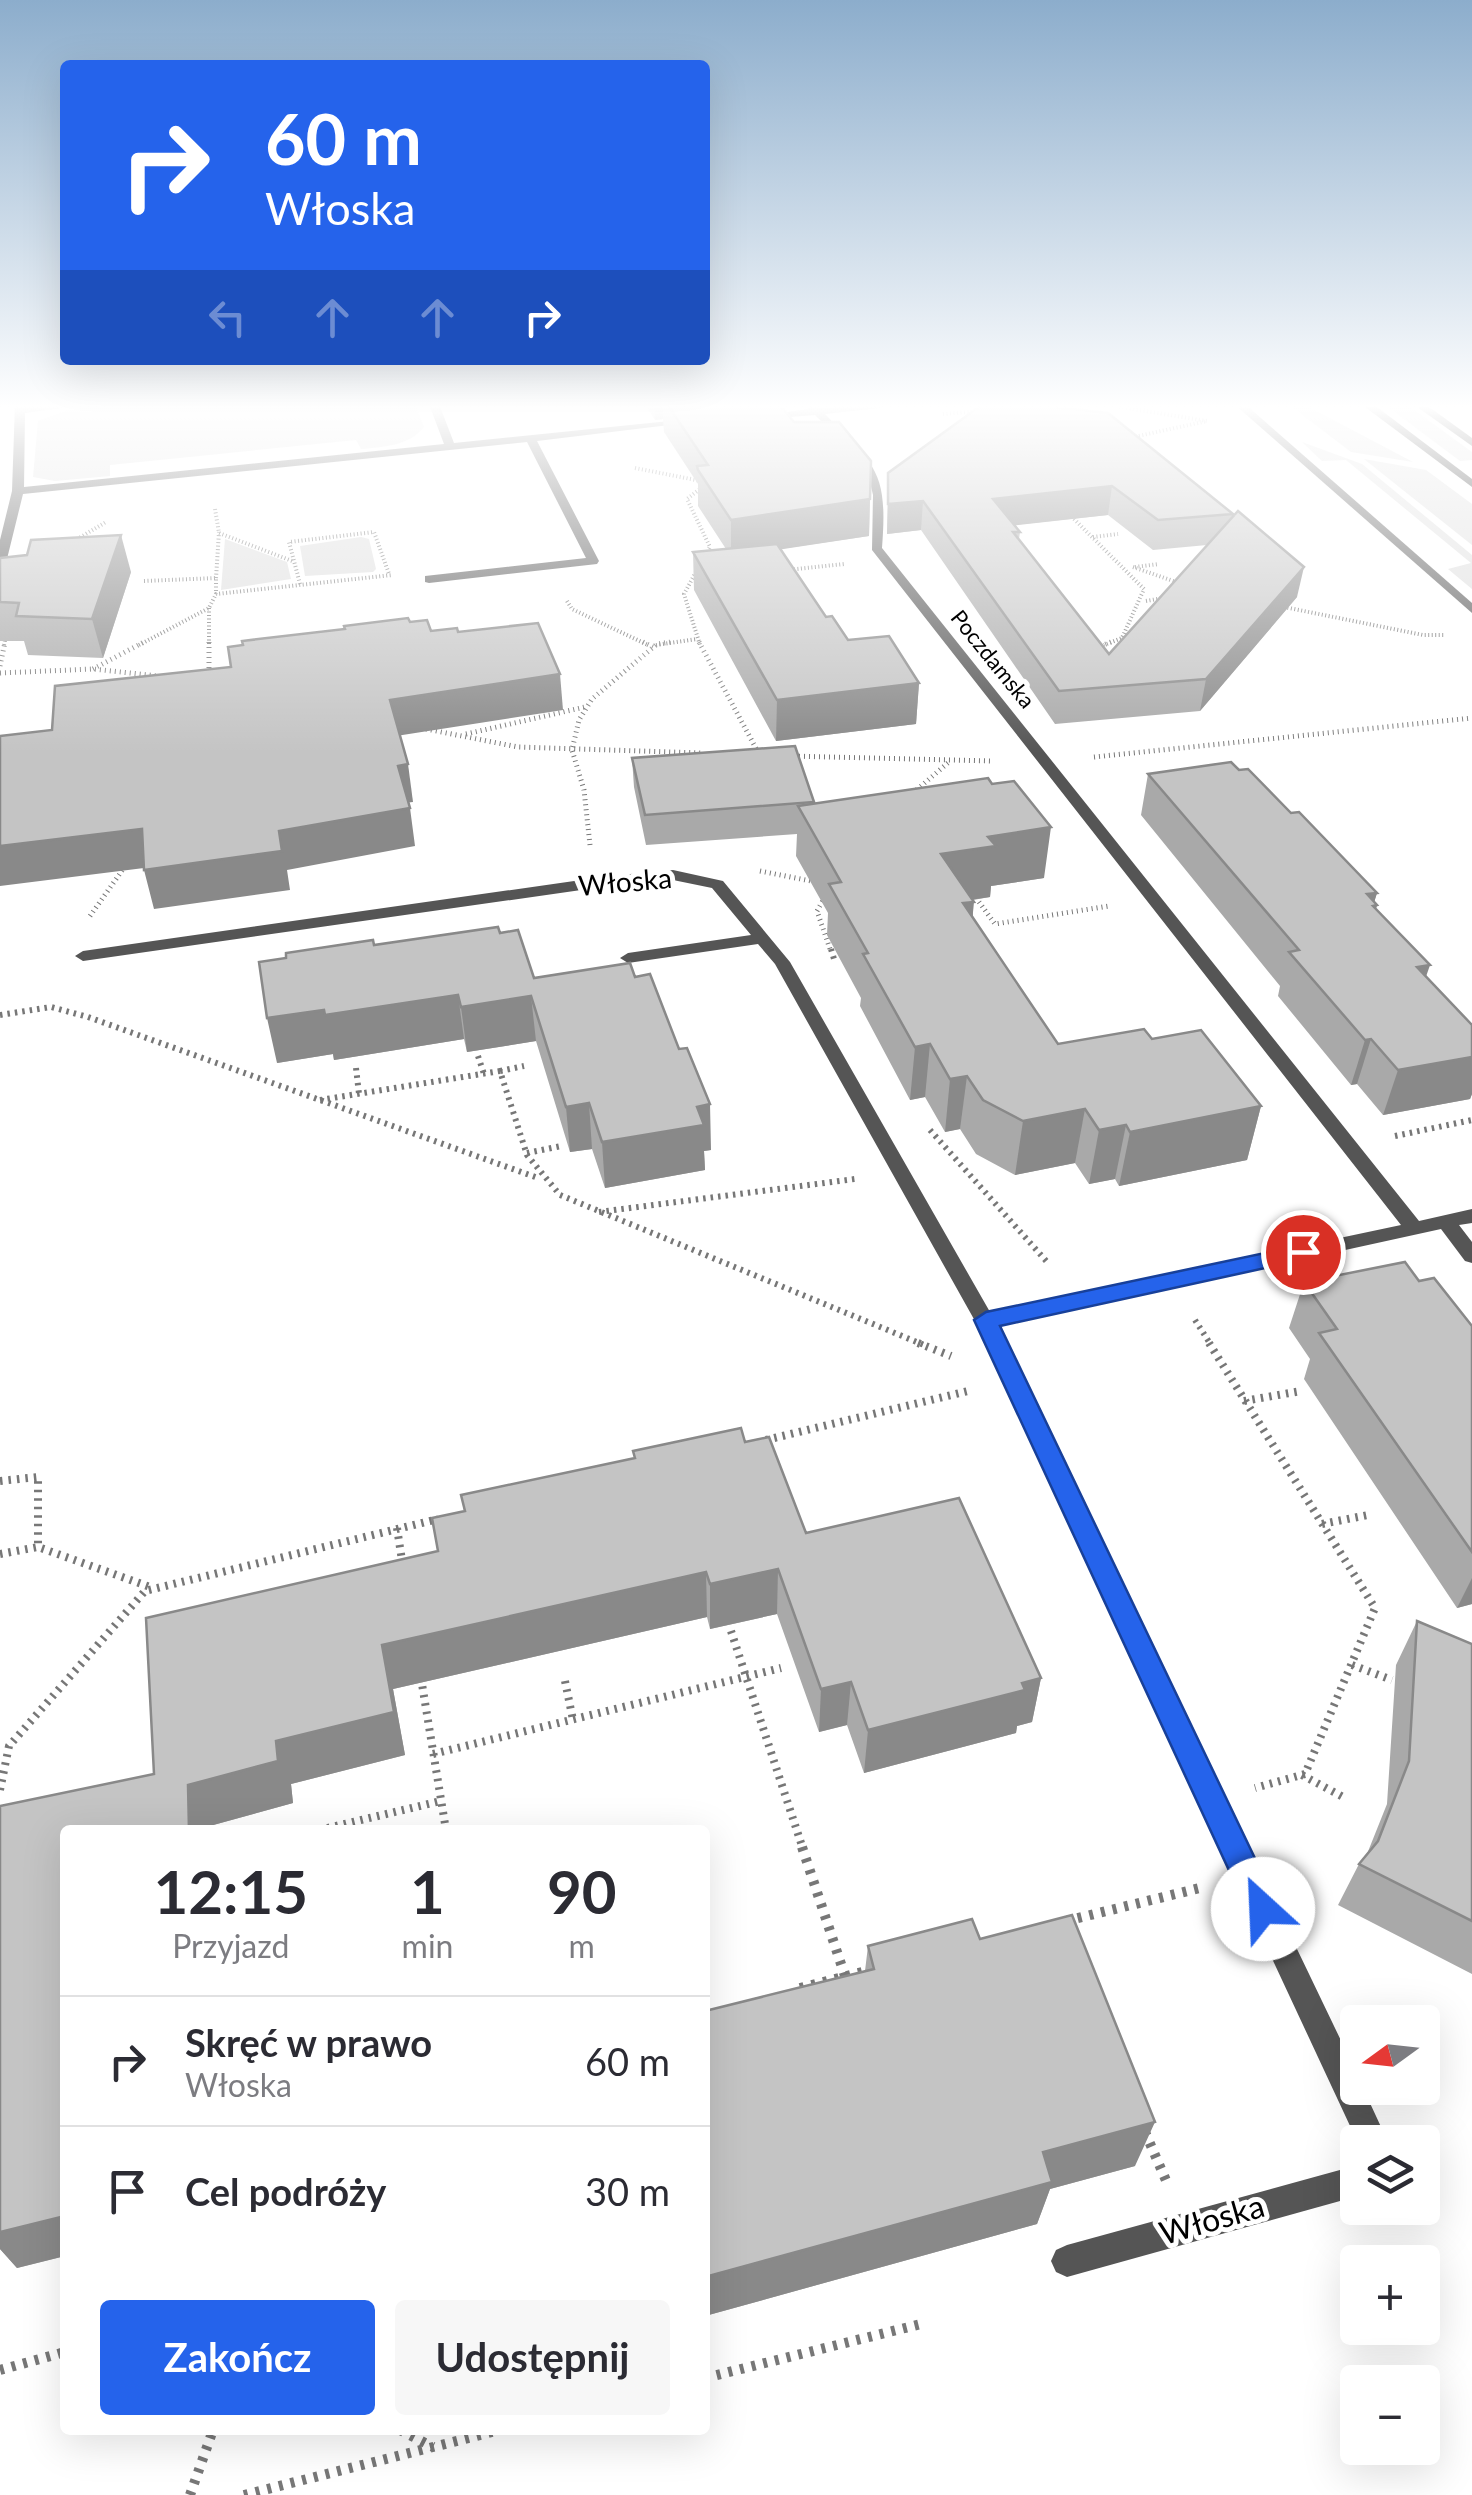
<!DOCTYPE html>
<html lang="pl">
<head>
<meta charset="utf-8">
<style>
  :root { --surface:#fff; --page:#f7f7f7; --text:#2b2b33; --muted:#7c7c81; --line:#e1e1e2; --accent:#2563eb }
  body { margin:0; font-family:Lato,sans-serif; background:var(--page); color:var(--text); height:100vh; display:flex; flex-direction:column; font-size:38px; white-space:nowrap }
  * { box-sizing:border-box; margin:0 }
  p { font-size:32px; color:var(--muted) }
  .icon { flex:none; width:55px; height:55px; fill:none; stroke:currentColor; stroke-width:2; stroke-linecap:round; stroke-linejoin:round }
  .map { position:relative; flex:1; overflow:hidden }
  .drawer { position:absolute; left:60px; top:1825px; width:650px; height:610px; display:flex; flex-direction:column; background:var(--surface); border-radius:10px; box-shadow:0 10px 40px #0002 }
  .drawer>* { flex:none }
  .top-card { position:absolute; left:60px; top:60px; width:650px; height:305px; border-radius:10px; box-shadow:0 10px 40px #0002; background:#2563eb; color:#fff; overflow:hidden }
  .needle { width:65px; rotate:255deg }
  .buttons { position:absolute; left:1340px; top:2005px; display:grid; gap:20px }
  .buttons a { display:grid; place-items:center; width:100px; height:100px; border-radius:10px; background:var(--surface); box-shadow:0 10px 40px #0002; font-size:50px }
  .pin { position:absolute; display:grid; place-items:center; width:85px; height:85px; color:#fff; margin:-42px; border:5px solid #fff; border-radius:50%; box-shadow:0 2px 10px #0007 }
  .me { position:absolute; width:110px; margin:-55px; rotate:335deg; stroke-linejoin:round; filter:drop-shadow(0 0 8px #0008) }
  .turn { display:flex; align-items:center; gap:35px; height:210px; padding:0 40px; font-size:45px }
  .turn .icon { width:130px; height:130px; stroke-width:2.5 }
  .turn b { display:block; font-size:70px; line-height:85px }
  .lanes { display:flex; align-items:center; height:95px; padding:0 40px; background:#0003; justify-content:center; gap:50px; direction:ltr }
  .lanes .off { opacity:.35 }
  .eta { display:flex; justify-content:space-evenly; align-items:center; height:170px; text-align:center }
  .eta b { font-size:60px; font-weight:700; line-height:70px }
  .button { display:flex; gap:20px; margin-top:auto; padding:20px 40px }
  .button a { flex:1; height:115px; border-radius:10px; background:var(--accent); color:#fff; font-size:40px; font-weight:700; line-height:115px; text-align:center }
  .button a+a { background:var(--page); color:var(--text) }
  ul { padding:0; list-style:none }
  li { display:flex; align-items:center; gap:30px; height:130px; padding:0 40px; border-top:2px solid var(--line) }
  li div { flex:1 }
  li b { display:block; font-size:38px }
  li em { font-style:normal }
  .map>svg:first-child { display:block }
  .green { fill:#dcdcdc }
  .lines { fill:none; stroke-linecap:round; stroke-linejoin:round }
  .path-far4 { stroke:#777; stroke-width:4; stroke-dasharray:1 2.5; stroke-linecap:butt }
  .path-far3 { stroke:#777; stroke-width:5; stroke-dasharray:1 4; stroke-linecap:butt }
  .path-far2 { stroke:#777; stroke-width:6; stroke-dasharray:2.5 5; stroke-linecap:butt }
  .path-far1 { stroke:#777; stroke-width:8; stroke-dasharray:2.5 6; stroke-linecap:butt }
  .path { stroke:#777; stroke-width:10; stroke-dasharray:4 8; stroke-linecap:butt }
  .street { fill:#555; fill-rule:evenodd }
  .secondary { fill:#222; fill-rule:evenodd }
  .wall { fill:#a9a9a9; fill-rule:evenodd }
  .shaded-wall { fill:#898989 }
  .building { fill:#c4c4c4; stroke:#898989; stroke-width:2.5 }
  .route { fill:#2563eb; stroke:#184099; stroke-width:2.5 }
  .labels { text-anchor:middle; stroke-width:10; stroke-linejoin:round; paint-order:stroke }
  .far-street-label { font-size:22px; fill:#000; stroke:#fff }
  .street-label { font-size:28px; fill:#000; stroke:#fff }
  .near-street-label { font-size:32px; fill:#000; stroke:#fff }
</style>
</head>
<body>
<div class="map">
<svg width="1472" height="2495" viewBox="0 0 1472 2495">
  <rect width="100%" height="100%" fill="#fff"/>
  <!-- green -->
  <g class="green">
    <path d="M142,404H415L424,427C409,446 383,447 361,449L356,440L110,465V476L55,481L33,477L38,421L70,409Z"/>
    <path d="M1288,404L1305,405L1413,462L1351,452Z"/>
    <path d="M1384,404H1406L1472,452V460L1460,461Z"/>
    <path d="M1302,442L1362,464L1472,555V589L1448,569L1471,563L1346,460L1322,461Z"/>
    <path d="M1364,459L1426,470L1472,504V545Z"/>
    <path d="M361,537L369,539L376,569L373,572L305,576L300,546Z"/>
    <path d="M225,539L287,562L291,579L221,590Z"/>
  </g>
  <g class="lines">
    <!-- path-far4 -->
    <g class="path-far4">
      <path d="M1109,405L1207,421L1129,438"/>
      <path d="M1038,407L1071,404"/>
      <path d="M943,414L980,411"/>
      <path d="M635,468L701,481"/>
      <path d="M705,485L687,499L710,547L705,557"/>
      <path d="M215,509L219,533L292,561"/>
      <path d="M1069,514L1144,589L1122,638L1104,645"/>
      <path d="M1093,537L1118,534"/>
      <path d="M74,541L106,522"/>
      <path d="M1133,567L1179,583"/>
      <path d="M1135,567L1159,564"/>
      <path d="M787,570L844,564"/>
      <path d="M696,572L684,594L700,645"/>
      <path d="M216,578L219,532"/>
      <path d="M144,581L216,578V594"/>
      <path d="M300,584L289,542L374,532L389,574"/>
      <path d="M567,601L572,609L648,645"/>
      <path d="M1146,601L1163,598"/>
      <path d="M1284,607L1423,635H1444"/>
      <path d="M209,608V645"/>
      <path d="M4,645L6,635"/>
      <path d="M139,645L209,608L216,594L392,575"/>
      <path d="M656,645L697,639"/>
    </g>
    <!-- path-far3 -->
    <g class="path-far3">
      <path d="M209,642V674"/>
      <path d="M643,642L653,647"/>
      <path d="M699,642L759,754"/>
      <path d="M1096,648L1111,642"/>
      <path d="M0,666L5,642"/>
      <path d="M93,669L144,642"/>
      <path d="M0,673L93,669L158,676"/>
      <path d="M426,729L518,747L702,753"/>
      <path d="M466,734L585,707"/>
      <path d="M789,756L992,761"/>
      <path d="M1094,757L1472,718"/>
      <path d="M913,793L949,762"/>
      <path d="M590,845L584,790L572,750L579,720L592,699L657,644L671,642"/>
      <path d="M760,871L816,882"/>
      <path d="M825,897L817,911L831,952"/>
      <path d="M979,902L995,924L1109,906"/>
      <path d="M90,916L126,865"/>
    </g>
    <!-- path-far2 -->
    <g class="path-far2">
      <path d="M831,949L834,959"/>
      <path d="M0,1015L51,1007L88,1017L538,1178"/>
      <path d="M478,1056L484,1074"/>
      <path d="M356,1068L359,1094"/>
      <path d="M500,1071L524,1066"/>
      <path d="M320,1100L500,1071L527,1155L560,1195L924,1345"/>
      <path d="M930,1130L1048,1263"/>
      <path d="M1395,1136L1472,1120"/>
      <path d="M527,1153L561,1146"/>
      <path d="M599,1212L855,1179"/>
      <path d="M1195,1320L1211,1345"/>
    </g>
    <!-- path-far1 -->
    <g class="path-far1">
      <path d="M918,1343L951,1356"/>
      <path d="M1209,1343L1375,1608L1305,1774L1255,1788"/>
      <path d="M1244,1401L1301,1391"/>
      <path d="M766,1440L972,1390"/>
      <path d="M0,1481L38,1477V1547"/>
      <path d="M1322,1524L1368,1515"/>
      <path d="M397,1528L403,1567"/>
      <path d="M0,1554L38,1547L153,1588"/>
      <path d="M731,1631L803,1849"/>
      <path d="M1352,1665L1392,1680"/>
      <path d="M421,1678L446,1830"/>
      <path d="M565,1681L573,1720"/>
      <path d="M433,1754L781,1668"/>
      <path d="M1302,1775L1343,1797"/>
      <path d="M0,1790L9,1746L145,1591L438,1519"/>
      <path d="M319,1830L441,1801"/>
    </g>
    <!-- path -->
    <g class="path">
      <path d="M802,1847L845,1976"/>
      <path d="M1066,1921L1200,1888"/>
      <path d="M800,1988L870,1970"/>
      <path d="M1145,2132L1168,2185"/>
      <path d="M0,2370L65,2352"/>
      <path d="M705,2378L921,2324"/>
      <path d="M400,2430L433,2447"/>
      <path d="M190,2495L213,2430"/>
      <path d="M244,2495L500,2430"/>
    </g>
    <!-- street -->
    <g class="street">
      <path d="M15,404H91L25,413L24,487L444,444L429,404H439L454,443L689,419L694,422L537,441L599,561L597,564L429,583L425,582V576L586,558L527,442L23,494L6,563L0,567V540L12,491Z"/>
      <path d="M805,404H816L820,408L915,404L825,414C876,467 888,470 882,548L1419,1221L1472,1209V1223L1459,1225L1472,1242V1263L1465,1261L1441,1229L998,1326L1358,2076V2088H1363L1388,2142L1358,2143L975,1321L775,964L758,944L628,963L620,958L628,953L751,935L712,888L673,880L609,886L83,961L75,956L83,951L609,876L673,870L723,881L790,962L990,1312L1401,1225L872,550L873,495L869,478L855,455L815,415L763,419L758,416L809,409Z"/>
      <path d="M1234,404H1245L1472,603V613Z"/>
      <path d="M1358,2165V2196L1067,2277L1056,2272L1051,2261L1056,2250L1067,2245Z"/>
    </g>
    <!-- secondary -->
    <g class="secondary">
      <path d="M1361,404H1373L1472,479V487Z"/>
      <path d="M1413,404H1425L1472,438V446Z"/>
    </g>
  </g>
  <!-- wall -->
  <g class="wall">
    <path d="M645,404H779L794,422L870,499L869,536L780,549L826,617L848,640L919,683L916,724L776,741L694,590L693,552L726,549L698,506V484L664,432L663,419L655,420Z"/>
    <path d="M983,404L1233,514V517L1297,597L1200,711L1055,724L921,530L887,534L888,473ZM1108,515L1153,550L1207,545L1109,654L1019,539L1020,532L1014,525Z"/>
    <path d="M0,558L131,572L103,658L28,655L24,641H0Z"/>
    <path d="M632,758L814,803L1044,878L991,886L990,897L973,900V918L1058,1044L1152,1039L1261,1106L1247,1160L1119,1186L1115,1179L1089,1184L1075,1163L1015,1175L976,1154L960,1129L945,1132L925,1097L910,1100L860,1006L861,998L827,935L828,913L796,856L797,834L646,845L634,787Z"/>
    <path d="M1239,770L1291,813L1377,893L1374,902L1377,905L1376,909L1426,976L1472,1025V1094L1470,1099L1383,1115L1357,1084L1351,1085L1278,996L1280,986L1141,815L1148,774Z"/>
    <path d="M500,933L534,978L711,1150L704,1151L705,1170L605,1188L592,1149L570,1152L536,1041L467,1052L464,1039L334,1060L333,1054L277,1063L374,945Z"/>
    <path d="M1419,1281L1472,1326V1604L1457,1608L1304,1379L1310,1359L1289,1328L1304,1282Z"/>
    <path d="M741,1428L745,1442L769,1437L806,1533L959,1498L1041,1678L1032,1722L1017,1726L1016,1733L864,1773L847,1725L819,1732L777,1614L710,1629L707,1617L393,1689L405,1755L291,1784L293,1803L206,1827V1830H65V2256L17,2268L0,2249V1806L154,1774L146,1618L438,1551L432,1518L464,1511L461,1495L634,1458L633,1451Z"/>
    <path d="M1417,1621L1472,1644V1974L1338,1905L1359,1864L1367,1854L1387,1804L1396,1665Z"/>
    <path d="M980,1939L1135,2166L1050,2189L1037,2224L705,2316V2011L865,1971L868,1946Z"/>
  </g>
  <!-- shaded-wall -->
  <g class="shaded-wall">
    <path d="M655,404H663V419L655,420Z"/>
    <path d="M1112,486L1108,515L990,528L993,499Z"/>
    <path d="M870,499L869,536L731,557V520Z"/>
    <path d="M923,501L921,530L887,534L888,504Z"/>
    <path d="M121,535L131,572L103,658L92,619Z"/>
    <path d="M1304,567L1297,597L1200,711L1206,679Z"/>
    <path d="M560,674L563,710L396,736L390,700Z"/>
    <path d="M919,683L916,724L776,741L777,700Z"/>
    <path d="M408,764L413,802L404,803L398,766Z"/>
    <path d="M410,808L415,846L287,870L290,890L154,909L144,870L279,831Z"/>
    <path d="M1051,827L1044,878L991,886L990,897L936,905L941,854L988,837Z"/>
    <path d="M142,829L152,867L0,886V846Z"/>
    <path d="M1377,893L1373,906L1377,905L1364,949L1367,894Z"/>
    <path d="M974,902L969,953L963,903Z"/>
    <path d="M1430,965L1415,1009L1417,967Z"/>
    <path d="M458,995L464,1039L334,1060L333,1054L277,1063L267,1018L324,1010Z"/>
    <path d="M531,996L536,1041L467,1052L461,1007Z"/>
    <path d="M1371,1039L1357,1084L1351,1085L1365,1040Z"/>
    <path d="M930,1044L925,1097L910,1100L915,1047Z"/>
    <path d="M1472,1049V1094L1470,1099L1383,1115L1398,1070Z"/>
    <path d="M967,1076L960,1129L945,1132L950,1079Z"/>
    <path d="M589,1103L592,1149L570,1152L566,1107Z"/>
    <path d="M710,1104L711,1150L704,1151L705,1170L605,1188L602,1142L697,1107Z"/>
    <path d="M1261,1106L1247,1160L1119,1186L1130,1132Z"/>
    <path d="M1085,1109L1075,1163L1015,1175L1023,1121Z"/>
    <path d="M1126,1125L1115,1179L1089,1184L1099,1130Z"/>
    <path d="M778,1569L777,1614L710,1629V1584Z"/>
    <path d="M706,1572L707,1617L393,1689L405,1755L291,1784L293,1803L206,1827V1830H189L188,1785L276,1741L382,1645Z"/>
    <path d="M1472,1578V1604L1457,1608Z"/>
    <path d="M1041,1678L1032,1722L1017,1726L1016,1733L864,1773L868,1730Z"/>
    <path d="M851,1682L847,1725L819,1732L821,1689Z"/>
    <path d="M1155,2122L1135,2166L1050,2189L1037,2224L705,2316V2277L1043,2152Z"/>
    <path d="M65,2216V2256L17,2268L0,2249V2232Z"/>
  </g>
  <!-- building -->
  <g class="building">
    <path d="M667,404H779L794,422H839L871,461L870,499L731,520L698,470L697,466L708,465Z"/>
    <path d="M983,404H1028L1108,413L1233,514L1158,520L1112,486L993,499L1020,532H1013L1109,654L1238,511L1304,567L1206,679L1059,691L923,501L888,504V473Z"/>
    <path d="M121,535L92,619L16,616L19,603L0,602V558L27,555L31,540Z"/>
    <path d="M777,544L826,617L832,616L848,640L889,636L919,683L777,700L693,552Z"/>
    <path d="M408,618L410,622L427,620L431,631L457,628L458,632L538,623L560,674L390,700L408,764L398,766L410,808L279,831L282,851L144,870L142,829L0,846V736L52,730L55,686L231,667L228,647L243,645L242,641L345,629L344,626Z"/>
    <path d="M795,746L814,802L645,815L632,758Z"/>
    <path d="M1231,762L1239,770L1248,769L1291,813L1299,812L1377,893L1367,894L1377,905L1373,906L1430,965L1417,967L1472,1025V1057L1398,1070L1371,1039L1365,1040L1289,952L1299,950L1148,774Z"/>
    <path d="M988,778L992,784L1014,781L1051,827L988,837L996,846L941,854L974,902L963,903L1058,1044L1144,1029L1152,1039L1201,1030L1261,1106L1130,1132L1126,1125L1099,1130L1085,1109L1023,1121L983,1100L967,1076L950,1079L930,1044L915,1047L863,954L868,953L829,884L841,882L798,806Z"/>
    <path d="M498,927L500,933L518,930L534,978L630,963L635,977L650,974L679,1049L687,1048L710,1104L697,1107L704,1125L602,1142L589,1103L566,1107L531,996L461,1007L458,995L325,1015L324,1010L267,1018L259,962L286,958V953L373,940L374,945Z"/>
    <path d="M1405,1262L1419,1281L1434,1278L1472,1326V1552L1319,1333L1337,1329L1304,1282Z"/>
    <path d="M741,1428L745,1442L769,1437L806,1533L959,1498L1041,1678L1022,1683L1025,1690L868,1730L851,1682L821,1689L778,1569L710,1584L706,1572L382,1645L394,1712L276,1741L278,1761L188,1785L189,1830H65V2216L0,2232V1806L154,1774L146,1618L438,1551L432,1518L465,1511L461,1495L635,1458L633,1451Z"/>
    <path d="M1417,1621L1472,1644V1921L1359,1864L1378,1841L1409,1761Z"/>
    <path d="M1072,1915L1155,2122L1043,2152L1052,2182L705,2277V2011L874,1969L868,1946L972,1919L980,1939Z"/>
  </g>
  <!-- sky -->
  <linearGradient id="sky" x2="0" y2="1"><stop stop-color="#8cadcc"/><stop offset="0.54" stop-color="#fff"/><stop offset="1" stop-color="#fff" stop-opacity="0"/></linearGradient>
  <rect width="1472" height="753" fill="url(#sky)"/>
  <!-- route -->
  <path class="route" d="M1303,1245L1311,1247V1258L1000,1326L1274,1898L1279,1909L1274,1920L1263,1925L1252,1920L974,1320L986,1312Z"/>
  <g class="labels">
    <!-- far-street labels -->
    <g class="far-street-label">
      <text transform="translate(993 659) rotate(51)" y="8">Poczdamska</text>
    </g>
    <!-- street labels -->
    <g class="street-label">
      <text transform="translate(625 882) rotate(-5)" y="10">Włoska</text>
    </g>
    <!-- near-street labels -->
    <g class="near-street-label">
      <text transform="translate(1212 2220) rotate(-16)" y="11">Włoska</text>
    </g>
  </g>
</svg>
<div class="buttons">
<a><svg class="needle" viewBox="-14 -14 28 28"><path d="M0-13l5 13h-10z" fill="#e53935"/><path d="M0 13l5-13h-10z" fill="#7c7c81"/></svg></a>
<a><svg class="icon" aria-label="layers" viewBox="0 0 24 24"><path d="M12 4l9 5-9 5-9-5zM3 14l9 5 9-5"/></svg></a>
<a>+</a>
<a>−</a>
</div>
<div class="pin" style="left:1303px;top:1252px;background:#d93025"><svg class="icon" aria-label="arrive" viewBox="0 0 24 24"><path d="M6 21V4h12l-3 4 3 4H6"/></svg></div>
<svg class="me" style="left:1263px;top:1909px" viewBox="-20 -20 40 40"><circle r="19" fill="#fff"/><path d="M0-13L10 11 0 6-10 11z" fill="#2563eb"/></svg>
<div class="top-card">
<div class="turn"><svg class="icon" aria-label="right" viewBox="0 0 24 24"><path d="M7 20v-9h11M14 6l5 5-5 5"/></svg><div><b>60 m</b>Włoska</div></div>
<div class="lanes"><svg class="icon off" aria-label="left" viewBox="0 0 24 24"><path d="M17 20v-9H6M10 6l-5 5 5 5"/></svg><svg class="icon off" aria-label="ahead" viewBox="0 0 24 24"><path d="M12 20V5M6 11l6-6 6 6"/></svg><svg class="icon off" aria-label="ahead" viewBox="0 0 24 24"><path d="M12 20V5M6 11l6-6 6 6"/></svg><svg class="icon" aria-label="right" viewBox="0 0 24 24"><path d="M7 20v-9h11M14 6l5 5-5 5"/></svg></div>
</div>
<section class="drawer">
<div class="eta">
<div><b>12:15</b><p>Przyjazd</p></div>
<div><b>1</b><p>min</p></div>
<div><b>90</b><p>m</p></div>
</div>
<ul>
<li><svg class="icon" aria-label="right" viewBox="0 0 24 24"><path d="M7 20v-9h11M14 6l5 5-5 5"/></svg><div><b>Skręć w prawo</b><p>Włoska</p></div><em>60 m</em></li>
<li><svg class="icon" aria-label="arrive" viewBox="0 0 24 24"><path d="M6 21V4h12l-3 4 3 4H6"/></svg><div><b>Cel podróży</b></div><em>30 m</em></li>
</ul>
<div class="button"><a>Zakończ</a><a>Udostępnij</a></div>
</section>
</div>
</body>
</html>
